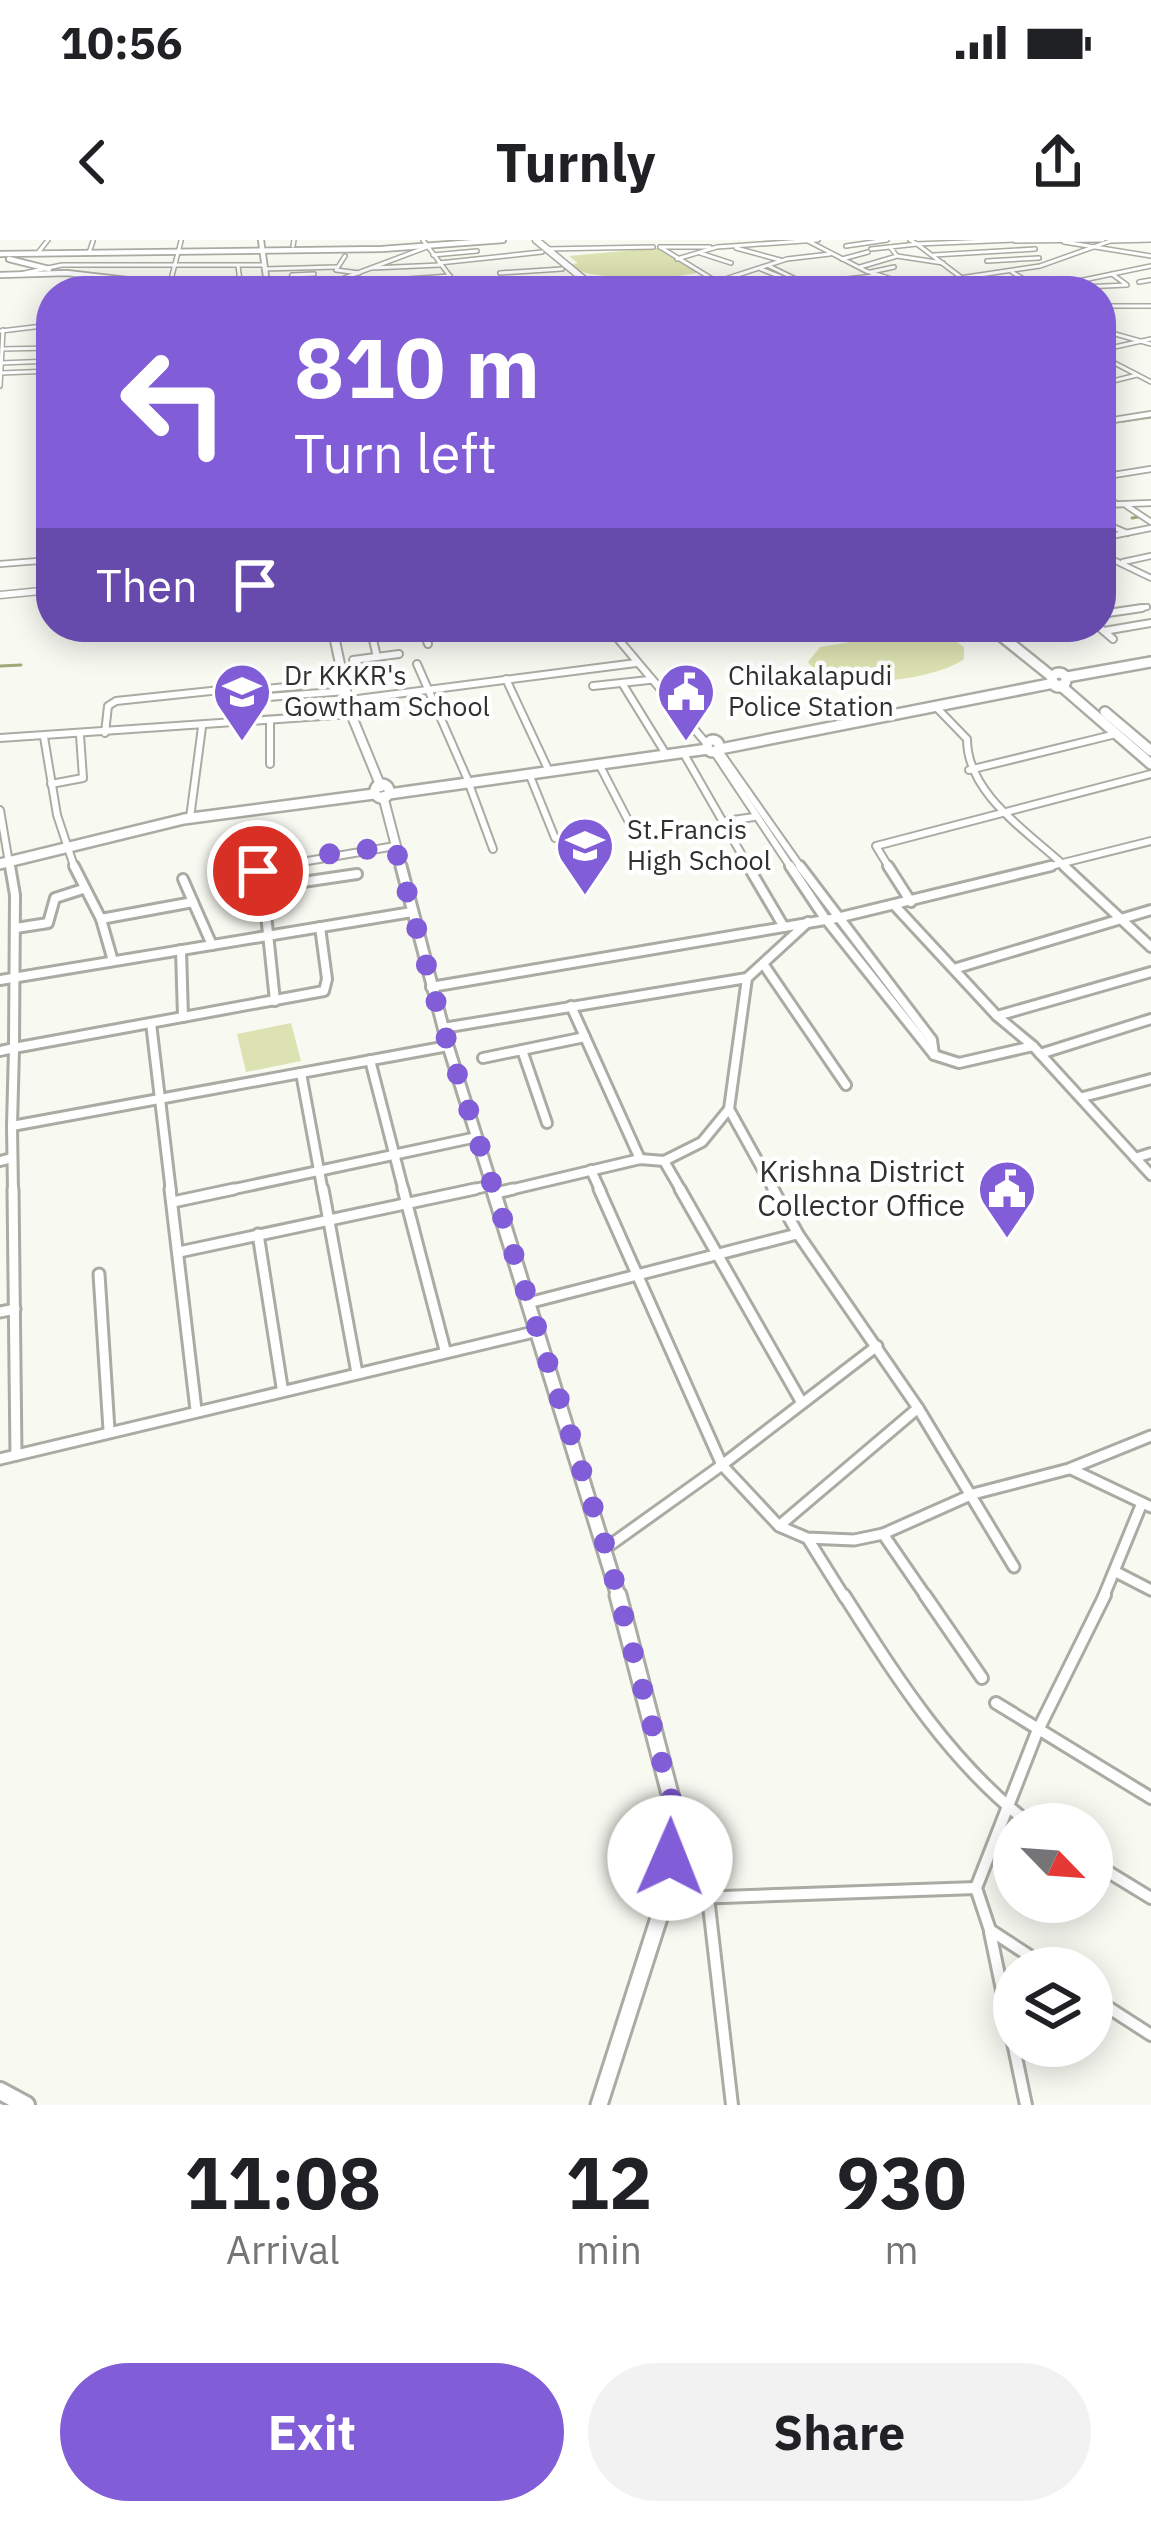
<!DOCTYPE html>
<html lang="en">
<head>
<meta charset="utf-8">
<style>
  :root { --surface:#fff; --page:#f2f2f2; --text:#202124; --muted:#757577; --accent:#815ed8 }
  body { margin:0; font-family:"IBM Plex Sans",sans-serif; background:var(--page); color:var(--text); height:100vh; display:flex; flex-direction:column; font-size:45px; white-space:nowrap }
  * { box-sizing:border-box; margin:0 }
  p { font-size:39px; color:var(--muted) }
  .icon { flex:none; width:66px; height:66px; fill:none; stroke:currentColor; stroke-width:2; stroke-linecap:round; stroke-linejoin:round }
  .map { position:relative; height:1865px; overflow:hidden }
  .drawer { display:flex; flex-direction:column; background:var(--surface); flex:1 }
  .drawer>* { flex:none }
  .top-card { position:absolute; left:36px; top:36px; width:1080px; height:366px; border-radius:48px; box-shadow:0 6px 30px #0003; background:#815ed8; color:#fff; overflow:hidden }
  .needle { width:78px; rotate:115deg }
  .tools { position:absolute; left:993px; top:1563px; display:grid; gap:24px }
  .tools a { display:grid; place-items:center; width:120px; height:120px; border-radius:50%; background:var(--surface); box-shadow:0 6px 30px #0003; font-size:60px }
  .pin { position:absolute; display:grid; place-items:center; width:102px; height:102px; color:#fff; margin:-51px; border:6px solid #fff; border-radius:50%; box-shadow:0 3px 12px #0007 }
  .me { position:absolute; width:132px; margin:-66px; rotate:1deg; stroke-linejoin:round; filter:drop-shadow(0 0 9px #0008) }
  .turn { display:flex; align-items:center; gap:42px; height:252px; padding:0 60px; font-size:54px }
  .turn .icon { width:156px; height:156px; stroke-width:2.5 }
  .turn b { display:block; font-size:84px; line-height:102px }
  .then { display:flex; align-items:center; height:114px; padding:0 60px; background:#0003; gap:24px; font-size:45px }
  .eta { display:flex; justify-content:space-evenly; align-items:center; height:204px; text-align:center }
  .eta b { font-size:72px; font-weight:700; line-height:84px }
  .action { display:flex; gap:24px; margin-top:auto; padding:24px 60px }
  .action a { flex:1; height:138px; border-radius:72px; background:var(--accent); color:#fff; font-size:48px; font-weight:700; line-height:138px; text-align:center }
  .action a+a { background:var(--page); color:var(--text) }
  .status { display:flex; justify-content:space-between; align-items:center; height:84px; padding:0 60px; background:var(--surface); direction:ltr }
  .status svg { height:33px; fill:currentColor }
  header { display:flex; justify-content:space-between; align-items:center; height:156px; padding:0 60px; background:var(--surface); font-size:54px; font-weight:700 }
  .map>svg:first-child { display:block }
  .green { fill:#dce2b1 }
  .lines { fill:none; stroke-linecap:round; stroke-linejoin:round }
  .stream { stroke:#a3a878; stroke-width:3 }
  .minor-far5-casing { stroke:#aaaba3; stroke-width:6 }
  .minor-far4-casing { stroke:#aaaba3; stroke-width:8 }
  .minor-far3-casing { stroke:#aaaba3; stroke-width:10 }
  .minor-far2-casing { stroke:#aaaba3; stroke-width:14 }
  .minor-far1-casing { stroke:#aaaba3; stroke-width:15 }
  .minor-casing { stroke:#aaaba3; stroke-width:16 }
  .tertiary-far5-casing { stroke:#aaaba3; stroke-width:8 }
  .tertiary-far4-casing { stroke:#aaaba3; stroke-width:9 }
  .tertiary-far3-casing { stroke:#aaaba3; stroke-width:12 }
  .tertiary-far2-casing { stroke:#aaaba3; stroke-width:15 }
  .tertiary-far1-casing { stroke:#aaaba3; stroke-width:18 }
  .tertiary-casing { stroke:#aaaba3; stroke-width:21 }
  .secondary-far1-casing { stroke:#aaaba3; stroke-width:14 }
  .secondary-casing { stroke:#aaaba3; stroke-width:22 }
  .primary-far1-casing { stroke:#aaaba3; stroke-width:9 }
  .primary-casing { stroke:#aaaba3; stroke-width:14 }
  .minor-far5 { stroke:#fff; stroke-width:3 }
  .minor-far4 { stroke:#fff; stroke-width:4.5 }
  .minor-far3 { stroke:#fff; stroke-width:6 }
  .minor-far2 { stroke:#fff; stroke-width:8 }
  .minor-far1 { stroke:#fff; stroke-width:9 }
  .minor { stroke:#fff; stroke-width:10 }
  .tertiary-far5 { stroke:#fff; stroke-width:4.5 }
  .tertiary-far4 { stroke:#fff; stroke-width:6 }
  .tertiary-far3 { stroke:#fff; stroke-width:8 }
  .tertiary-far2 { stroke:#fff; stroke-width:9 }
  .tertiary-far1 { stroke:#fff; stroke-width:12 }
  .tertiary { stroke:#fff; stroke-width:15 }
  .secondary-far1 { stroke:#fff; stroke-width:9 }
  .secondary { stroke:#fff; stroke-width:16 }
  .primary-far1 { stroke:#fff; stroke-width:6 }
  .primary { stroke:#fff; stroke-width:9 }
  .route { stroke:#815ed8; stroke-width:21; stroke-dasharray:0 37.8 }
  .labels { text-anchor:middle; stroke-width:9; stroke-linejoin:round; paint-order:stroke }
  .far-poi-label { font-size:27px; fill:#31322f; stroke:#fff; text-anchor:start }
  .poi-label { font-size:30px; fill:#31322f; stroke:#fff; text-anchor:end }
</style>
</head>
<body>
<div class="status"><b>10:56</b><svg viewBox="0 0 49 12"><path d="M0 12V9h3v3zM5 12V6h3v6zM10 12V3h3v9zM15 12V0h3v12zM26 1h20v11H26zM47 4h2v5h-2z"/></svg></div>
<header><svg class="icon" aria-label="back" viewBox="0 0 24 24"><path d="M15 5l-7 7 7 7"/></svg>Turnly<svg class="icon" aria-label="share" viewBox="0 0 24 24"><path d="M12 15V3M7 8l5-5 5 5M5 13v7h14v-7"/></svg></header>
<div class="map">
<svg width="1151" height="1865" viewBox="0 0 1151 1865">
  <rect width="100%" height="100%" fill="#f8f9f1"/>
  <!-- green -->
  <g class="green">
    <path d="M656,8L697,33L632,44C610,31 590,40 569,25L578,23L569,16Z"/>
    <path d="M919,391L945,394L964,407V419C937,440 829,455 808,422L820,407Z"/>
    <path d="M291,783L301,821L246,832L237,794Z"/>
  </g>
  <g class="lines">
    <!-- stream -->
    <g class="stream">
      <path d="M1123,181L1151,177"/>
      <path d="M1132,278L1138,277"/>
      <path d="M0,426L21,425"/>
    </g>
    <!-- minor-far5 casing -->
    <g class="minor-far5-casing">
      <g id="minor-far5">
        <path d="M423,0L461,51"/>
        <path d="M808,1L866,31L898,41"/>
        <path d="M1015,1L1103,0"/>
        <path d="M1112,1L1151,0"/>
        <path d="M1064,2L1151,16"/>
        <path d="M293,6L294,0"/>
        <path d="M846,6L887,0"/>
        <path d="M660,7L732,51"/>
        <path d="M660,7H710"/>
        <path d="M736,8L780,20"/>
        <path d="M546,9L653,7"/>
        <path d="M871,9L890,7"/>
        <path d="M89,13L93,1"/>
        <path d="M700,13L731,23"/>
        <path d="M37,14L48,0"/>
        <path d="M433,15L477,11"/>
        <path d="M934,15L1035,9"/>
        <path d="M345,16L336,30L359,33"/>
        <path d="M897,16L943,23"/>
        <path d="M677,19L717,7L818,0"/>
        <path d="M842,19L868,12"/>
        <path d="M987,21L1039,18"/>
        <path d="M439,23L542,12"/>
        <path d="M769,26L814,48"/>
        <path d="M860,27L897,16L890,7L917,4L910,0"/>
        <path d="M372,28L440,25"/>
        <path d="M264,29L337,27"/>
        <path d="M761,29L791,41L802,40"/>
        <path d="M1012,32L1040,49L1151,26"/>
        <path d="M500,33L562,29"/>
        <path d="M20,34L62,25H263"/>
        <path d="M416,39L420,51"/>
        <path d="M837,40L874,36L871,32L894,27"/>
        <path d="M170,42L239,43"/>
        <path d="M716,42L787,19L830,14"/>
        <path d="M1139,42L1151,40"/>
        <path d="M913,45L1040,26L1113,0"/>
        <path d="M728,46L768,40"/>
        <path d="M169,47L181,1"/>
        <path d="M1083,47L1127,45L1112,34"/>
        <path d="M595,48L709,38"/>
        <path d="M234,51L240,41L238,26"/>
        <path d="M287,51L292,35L314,34"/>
        <path d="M325,51L331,43L427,7"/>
        <path d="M366,51L364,42L450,36"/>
        <path d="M738,51L905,43"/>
        <path d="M979,51L917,4L1014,0"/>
        <path d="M1101,66H1151"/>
        <path d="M1101,80L1111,84"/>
        <path d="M1101,90L1151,104"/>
        <path d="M1,91L51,85"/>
        <path d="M2,109L51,108"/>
        <path d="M1101,110L1151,99"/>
        <path d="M1101,116L1151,142"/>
        <path d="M1,123L51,121"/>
        <path d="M1,133L51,131"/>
        <path d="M1101,144L1137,135"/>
        <path d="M0,146L3,90"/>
      </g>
    </g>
    <!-- minor-far4 casing -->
    <g class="minor-far4-casing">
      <g id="minor-far4">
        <path d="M1101,182L1151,174"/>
        <path d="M1101,237L1151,229"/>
        <path d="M1101,253L1116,264"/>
        <path d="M1101,265L1151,263"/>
        <path d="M1127,266L1151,282"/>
        <path d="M1101,282L1127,293"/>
        <path d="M1101,298L1151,288"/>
        <path d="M1101,314L1151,338"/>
        <path d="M1123,322L1151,316"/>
        <path d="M0,324L51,320"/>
        <path d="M1122,371L1147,367"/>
      </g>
    </g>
    <!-- minor-far3 casing -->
    <g class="minor-far3-casing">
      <g id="minor-far3">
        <path d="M1101,374L1142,368"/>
        <path d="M370,387L377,417"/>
        <path d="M422,387L428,404"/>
        <path d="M447,387H491"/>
        <path d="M608,387L706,503"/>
        <path d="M1099,387L1113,399"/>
        <path d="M1006,389L1019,387"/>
        <path d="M1104,391L1151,383"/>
        <path d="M353,420L399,414"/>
        <path d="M417,424L467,538"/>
        <path d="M506,439L547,527"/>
        <path d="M622,443L664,511"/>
        <path d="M593,446L649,440"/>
        <path d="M264,449L299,446"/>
        <path d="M350,460L636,423"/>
        <path d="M935,466L967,499C967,555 1030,593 1068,629"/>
        <path d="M270,482V524"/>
        <path d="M105,493L108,466L116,461L259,446L268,457L347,451"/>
        <path d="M44,497L57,575L75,629"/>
        <path d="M0,498L351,474"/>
        <path d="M713,510L792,629"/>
        <path d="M719,511L802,629"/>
        <path d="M684,514L750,629"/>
        <path d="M600,526L631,586"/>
        <path d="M969,530L1116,494"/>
        <path d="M530,536L555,598"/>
        <path d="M51,544L83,538L80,495"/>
        <path d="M469,544L493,609"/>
        <path d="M0,570L10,629"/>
        <path d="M190,578L202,487"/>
        <path d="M726,581L754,577"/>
        <path d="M261,629L395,606"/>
        <path d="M890,629L876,606L1151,534"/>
        <path d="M1039,629L1151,601"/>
      </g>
    </g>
    <!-- minor-far2 casing -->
    <g class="minor-far2-casing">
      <g id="minor-far2">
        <path d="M10,626L15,655L14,808L324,751L327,739L320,687"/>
        <path d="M74,626L101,679L113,721"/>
        <path d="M261,626L275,761"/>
        <path d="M748,626L784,687"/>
        <path d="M790,626L824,677L934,815L959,823L1033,806L1151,935"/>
        <path d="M800,626L932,800L934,815"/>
        <path d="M888,626L911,662"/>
        <path d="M1064,626L1151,707"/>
        <path d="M183,639L193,662"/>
        <path d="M262,648L357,634"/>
        <path d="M896,667L997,776"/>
        <path d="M101,679L193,662L212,705"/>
        <path d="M16,688L48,683L55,658L83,649"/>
        <path d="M181,710L183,777"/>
        <path d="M764,725L846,845"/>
        <path d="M957,728L1151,670"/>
        <path d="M0,740L412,672"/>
        <path d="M431,747L837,678L1051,626"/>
        <path d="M571,766L640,919"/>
        <path d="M151,783L171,952"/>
        <path d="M443,788L747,738"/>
        <path d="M1033,806L997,776L1151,732"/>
        <path d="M522,810L547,883"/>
        <path d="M0,811L14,808L12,886"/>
        <path d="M1040,814L1151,779"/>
        <path d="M483,818L585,797"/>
        <path d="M370,820L404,952"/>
        <path d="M301,833L323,952"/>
        <path d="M1083,857L1151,839"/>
        <path d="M729,869L775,952"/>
        <path d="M1135,918L1151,913"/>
        <path d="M0,921L12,918"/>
        <path d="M664,921L682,952"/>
        <path d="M591,930L601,952"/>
        <path d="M13,952L12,886L448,806"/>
        <path d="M220,952L477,897"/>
        <path d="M461,952L493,945"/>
        <path d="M501,952L640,919L664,921L702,902L729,869L747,738L808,682"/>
      </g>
    </g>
    <!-- minor-far1 casing -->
    <g class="minor-far1-casing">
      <g id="minor-far1">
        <path d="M13,949L16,1215"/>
        <path d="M170,949L196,1170"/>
        <path d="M323,949L357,1133"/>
        <path d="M403,949L445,1110"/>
        <path d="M599,949L722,1225L877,1106"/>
        <path d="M680,949L802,1163"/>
        <path d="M773,949L798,994L918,1168L1014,1327"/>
        <path d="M496,953L513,949"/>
        <path d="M173,962L234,949"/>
        <path d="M258,994L282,1147"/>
        <path d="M179,1012L475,949"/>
        <path d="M99,1034L109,1190"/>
        <path d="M532,1062L797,994"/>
        <path d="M0,1072L15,1069"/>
        <path d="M0,1219L538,1091"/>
        <path d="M1071,1229L1151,1267"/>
        <path d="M779,1286L918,1168"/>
        <path d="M883,1294L927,1358"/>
        <path d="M808,1299L845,1358"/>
        <path d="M606,1308L722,1225L779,1286L807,1298L854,1300L883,1294L973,1254L1069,1229L1151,1196"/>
        <path d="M1116,1332L1151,1350"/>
        <path d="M1103,1358L1142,1263"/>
      </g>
    </g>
    <!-- minor casing -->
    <g class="minor-casing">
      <g id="minor">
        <path d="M844,1355C897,1438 950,1523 1030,1584"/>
        <path d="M925,1355L982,1438"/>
        <path d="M996,1463L1151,1558"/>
        <path d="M1092,1622L1151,1658"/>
        <path d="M708,1657L732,1865"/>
        <path d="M666,1659L976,1648"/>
        <path d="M990,1692L1026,1865"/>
        <path d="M1048,1728L990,1690L976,1648L1037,1492L1105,1355"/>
        <path d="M1092,1757L1151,1795"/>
      </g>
    </g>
    <!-- tertiary-far5 casing -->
    <g class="tertiary-far5-casing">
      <g id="tertiary-far5">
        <path d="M261,0L268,51"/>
        <path d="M0,14L382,9L503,0"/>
        <path d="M9,19L49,29"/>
        <path d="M0,35L67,33L223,51"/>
      </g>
    </g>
    <!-- tertiary-far4 casing -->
    <g class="tertiary-far4-casing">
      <path id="tertiary-far4" d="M0,355L51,350"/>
    </g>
    <!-- tertiary-far3 casing -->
    <g class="tertiary-far3-casing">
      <g id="tertiary-far3">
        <path d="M332,387L351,474L381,547"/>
        <path d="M383,556L402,629"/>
      </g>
    </g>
    <!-- tertiary-far2 casing -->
    <g class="tertiary-far2-casing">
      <path id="tertiary-far2" d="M401,626L448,806L494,952"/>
    </g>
    <!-- tertiary-far1 casing -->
    <g class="tertiary-far1-casing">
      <path id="tertiary-far1" d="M493,949L619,1358"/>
    </g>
    <!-- tertiary casing -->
    <g class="tertiary-casing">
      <path id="tertiary" d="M599,1865L665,1659L676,1577L618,1355"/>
    </g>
    <!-- secondary-far1 casing -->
    <g class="secondary-far1-casing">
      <g id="secondary-far1">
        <path d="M1067,437L1151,422"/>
        <circle cx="713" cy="506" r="6"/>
        <path d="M720,509L1054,443"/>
        <circle cx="382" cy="551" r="7"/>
        <path d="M389,554L708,509"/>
        <path d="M0,624L184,579L374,554"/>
      </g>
    </g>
    <!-- secondary casing -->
    <g class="secondary-casing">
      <path id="secondary" d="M0,1851L26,1865"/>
    </g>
    <!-- primary-far1 casing -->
    <g class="primary-far1-casing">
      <path id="primary-far1" d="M536,0L598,51"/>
    </g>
    <!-- primary casing -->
    <g class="primary-casing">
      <g id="primary">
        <path d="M990,387L1051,436"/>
        <circle cx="1059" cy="440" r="7"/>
        <path d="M1060,445L1151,524"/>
        <path d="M1105,472L1151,511"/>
      </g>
    </g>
    <!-- minor-far5 -->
    <use href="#minor-far5" class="minor-far5"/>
    <!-- minor-far4 -->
    <use href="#minor-far4" class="minor-far4"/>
    <!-- minor-far3 -->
    <use href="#minor-far3" class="minor-far3"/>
    <!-- minor-far2 -->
    <use href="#minor-far2" class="minor-far2"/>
    <!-- minor-far1 -->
    <use href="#minor-far1" class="minor-far1"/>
    <!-- minor -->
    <use href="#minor" class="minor"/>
    <!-- tertiary-far5 -->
    <use href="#tertiary-far5" class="tertiary-far5"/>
    <!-- tertiary-far4 -->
    <use href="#tertiary-far4" class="tertiary-far4"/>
    <!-- tertiary-far3 -->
    <use href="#tertiary-far3" class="tertiary-far3"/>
    <!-- tertiary-far2 -->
    <use href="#tertiary-far2" class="tertiary-far2"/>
    <!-- tertiary-far1 -->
    <use href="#tertiary-far1" class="tertiary-far1"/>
    <!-- tertiary -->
    <use href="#tertiary" class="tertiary"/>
    <!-- secondary-far1 -->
    <use href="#secondary-far1" class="secondary-far1"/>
    <!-- secondary -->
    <use href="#secondary" class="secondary"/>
    <!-- primary-far1 -->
    <use href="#primary-far1" class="primary-far1"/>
    <!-- primary -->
    <use href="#primary" class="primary"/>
  </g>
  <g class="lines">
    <!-- route -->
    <path class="route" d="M258,631L270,621L395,606L443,788L606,1308L676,1577L670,1618"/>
  </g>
  <!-- icons -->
  <defs>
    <g id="school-pin" transform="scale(3)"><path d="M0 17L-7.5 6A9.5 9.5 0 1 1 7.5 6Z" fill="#815ed8" stroke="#fff"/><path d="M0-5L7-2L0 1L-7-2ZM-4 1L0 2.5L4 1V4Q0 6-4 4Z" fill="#fff"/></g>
    <g id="civic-pin" transform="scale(3)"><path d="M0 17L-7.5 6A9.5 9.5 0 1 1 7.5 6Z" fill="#815ed8" stroke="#fff"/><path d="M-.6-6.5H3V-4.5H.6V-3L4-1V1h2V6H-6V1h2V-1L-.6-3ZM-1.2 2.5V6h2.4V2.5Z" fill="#fff"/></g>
  </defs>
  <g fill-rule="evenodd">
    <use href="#school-pin" x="242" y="452"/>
    <use href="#civic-pin" x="686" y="452"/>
    <use href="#school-pin" x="585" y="606"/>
    <use href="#civic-pin" x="1007" y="949"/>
  </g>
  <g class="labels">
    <!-- far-poi labels -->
    <g class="far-poi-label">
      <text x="284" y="445">Dr KKKR's<tspan x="284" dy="31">Gowtham School</tspan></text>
      <text x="728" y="445">Chilakalapudi<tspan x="728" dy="31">Police Station</tspan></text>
      <text x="627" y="599">St.Francis<tspan x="627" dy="31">High School</tspan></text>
    </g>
    <!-- poi labels -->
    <g class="poi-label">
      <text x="965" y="942">Krishna District<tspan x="965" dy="34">Collector Office</tspan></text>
    </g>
  </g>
</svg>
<div class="tools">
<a><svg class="needle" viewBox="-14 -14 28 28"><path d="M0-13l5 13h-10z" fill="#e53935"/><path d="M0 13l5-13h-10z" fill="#757577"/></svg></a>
<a><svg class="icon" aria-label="layers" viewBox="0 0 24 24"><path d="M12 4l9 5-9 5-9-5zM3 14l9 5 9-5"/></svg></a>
</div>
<div class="pin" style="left:258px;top:631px;background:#d93025"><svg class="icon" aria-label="arrive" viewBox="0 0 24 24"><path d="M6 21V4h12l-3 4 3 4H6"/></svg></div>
<svg class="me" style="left:670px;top:1618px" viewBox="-20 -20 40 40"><circle r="19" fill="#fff"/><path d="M0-13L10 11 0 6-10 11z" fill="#815ed8"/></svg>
<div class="top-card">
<div class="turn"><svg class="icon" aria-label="left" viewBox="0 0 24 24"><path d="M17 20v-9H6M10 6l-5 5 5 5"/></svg><div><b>810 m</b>Turn left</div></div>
<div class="then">Then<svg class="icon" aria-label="arrive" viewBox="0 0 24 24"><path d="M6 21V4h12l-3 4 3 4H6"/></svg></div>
</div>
</div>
<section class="drawer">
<div class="eta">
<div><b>11:08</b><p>Arrival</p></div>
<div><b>12</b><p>min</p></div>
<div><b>930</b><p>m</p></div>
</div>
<div class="action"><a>Exit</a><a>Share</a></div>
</section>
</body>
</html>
